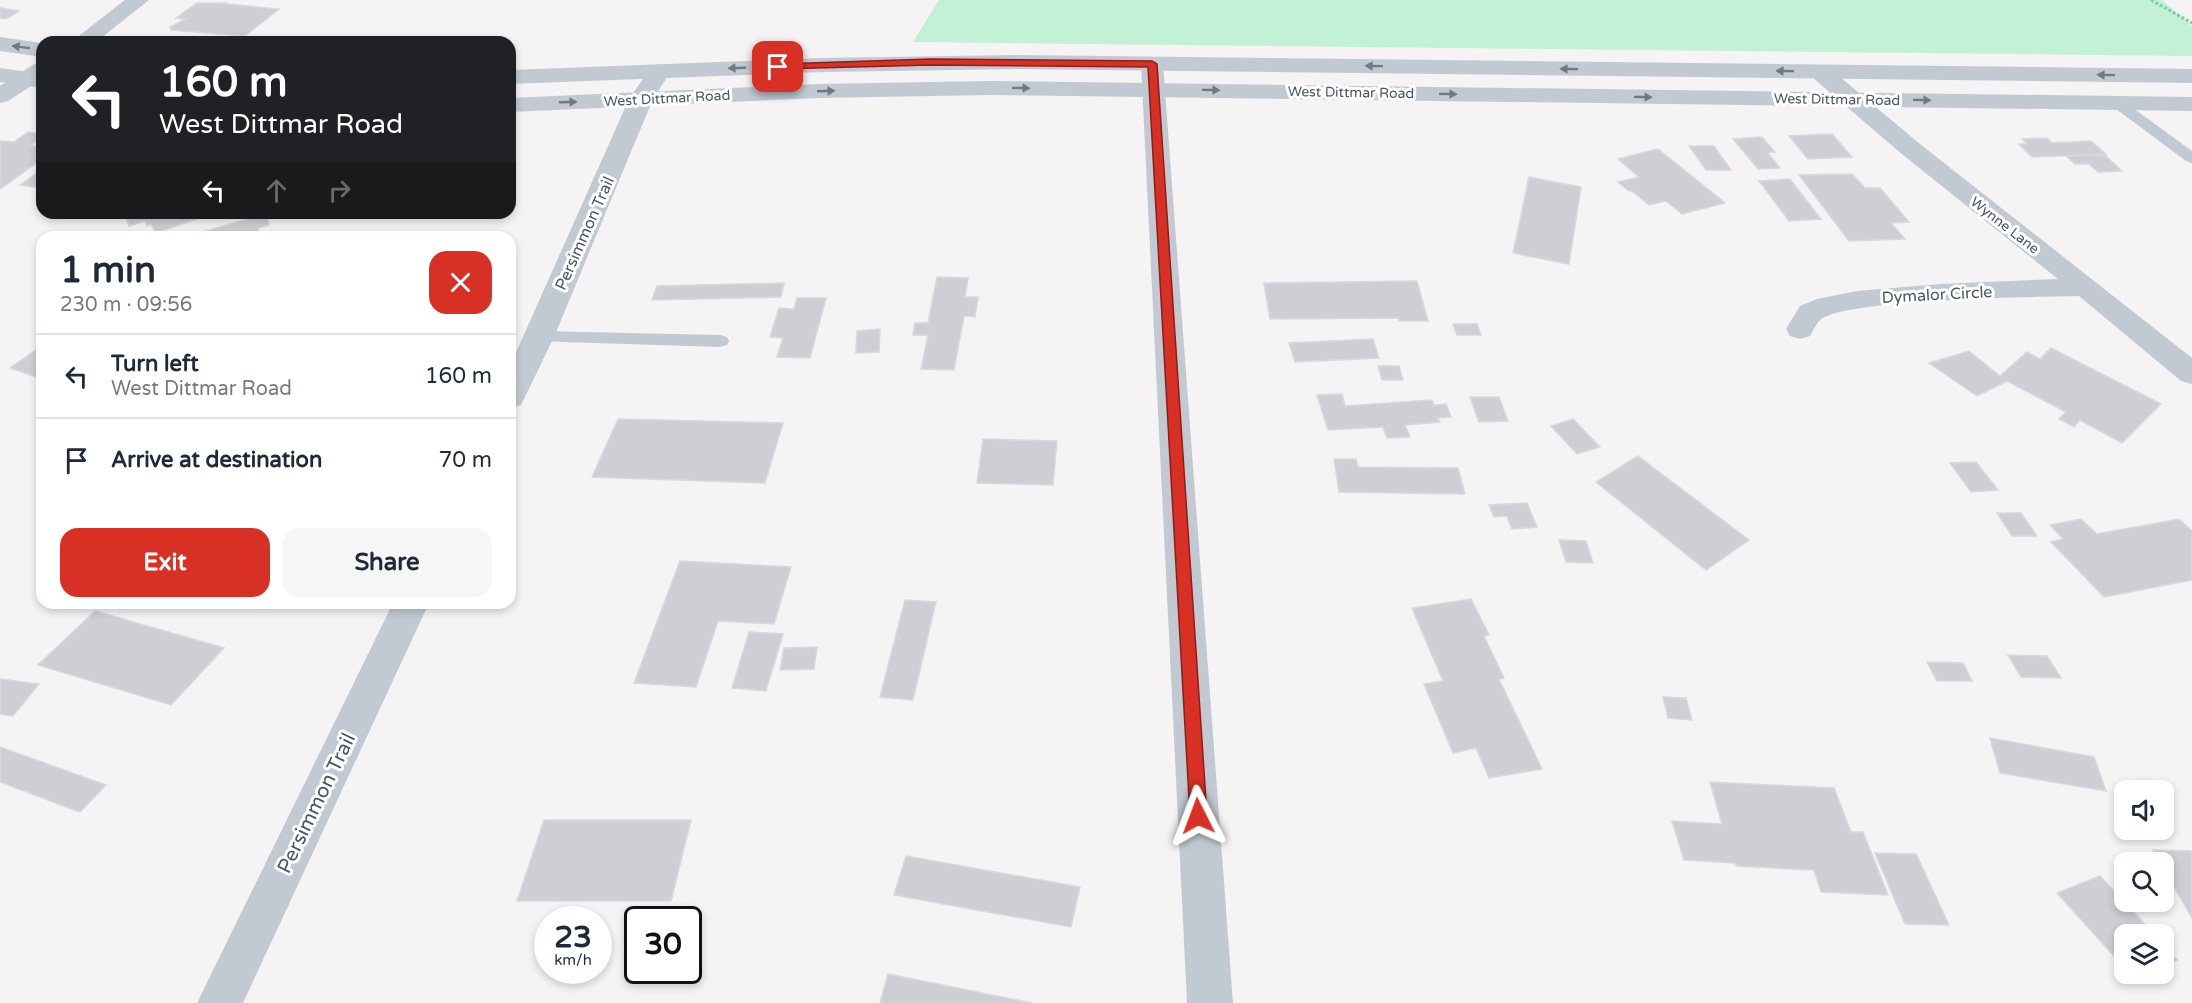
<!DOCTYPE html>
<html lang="en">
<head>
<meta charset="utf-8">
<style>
  :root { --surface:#fff; --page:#f6f6f7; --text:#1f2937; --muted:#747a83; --line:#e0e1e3; --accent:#d93025 }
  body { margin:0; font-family:"Varela Round",sans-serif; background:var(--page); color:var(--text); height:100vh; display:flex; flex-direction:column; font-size:22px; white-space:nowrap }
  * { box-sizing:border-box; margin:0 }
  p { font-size:20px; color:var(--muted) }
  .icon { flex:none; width:33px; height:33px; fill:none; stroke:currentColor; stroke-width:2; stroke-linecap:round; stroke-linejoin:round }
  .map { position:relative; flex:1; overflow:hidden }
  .panel { position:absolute; left:36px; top:231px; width:480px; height:378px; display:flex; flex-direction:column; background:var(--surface); border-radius:18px; box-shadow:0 3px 9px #0003 }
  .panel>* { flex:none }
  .banner { position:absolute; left:36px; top:36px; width:480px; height:183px; border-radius:18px; box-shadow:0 3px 9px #0003; background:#202124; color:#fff; overflow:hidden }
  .controls { position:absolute; left:2114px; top:780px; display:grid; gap:12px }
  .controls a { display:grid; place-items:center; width:60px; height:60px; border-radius:12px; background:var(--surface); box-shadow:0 3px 9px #0003; font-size:30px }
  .speed { position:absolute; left:534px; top:906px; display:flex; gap:12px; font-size:30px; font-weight:700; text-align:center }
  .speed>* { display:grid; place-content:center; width:78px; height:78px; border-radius:50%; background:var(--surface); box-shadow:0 3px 9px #0003; line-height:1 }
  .speed small { font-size:15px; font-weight:400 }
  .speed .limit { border:3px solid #111; border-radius:9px; background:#fff; color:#111 }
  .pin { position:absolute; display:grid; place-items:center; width:51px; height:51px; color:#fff; margin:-26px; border-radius:12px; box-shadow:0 3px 9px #0006 }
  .me { position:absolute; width:66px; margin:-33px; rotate:357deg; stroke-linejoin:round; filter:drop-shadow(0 0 4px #0008) }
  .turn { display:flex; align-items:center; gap:21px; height:126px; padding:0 24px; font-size:27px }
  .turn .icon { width:78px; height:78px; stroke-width:2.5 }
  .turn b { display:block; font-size:42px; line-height:51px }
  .lanes { display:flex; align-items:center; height:57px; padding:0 24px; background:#0003; justify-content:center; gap:30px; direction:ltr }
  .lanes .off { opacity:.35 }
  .round { display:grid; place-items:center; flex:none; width:63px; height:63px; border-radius:18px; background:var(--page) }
  .head { display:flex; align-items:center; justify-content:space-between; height:102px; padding:0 24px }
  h1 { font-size:36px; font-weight:700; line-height:45px }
  .primary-button { display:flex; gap:12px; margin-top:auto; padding:12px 24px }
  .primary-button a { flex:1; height:69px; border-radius:18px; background:var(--accent); color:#fff; font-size:24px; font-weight:700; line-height:69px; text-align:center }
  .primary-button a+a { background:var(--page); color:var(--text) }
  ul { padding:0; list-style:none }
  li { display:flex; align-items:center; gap:18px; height:84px; padding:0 24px; border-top:2px solid var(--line) }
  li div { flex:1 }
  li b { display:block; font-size:22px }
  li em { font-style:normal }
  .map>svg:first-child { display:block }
  .green { fill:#c3f1d5 }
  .building { fill:#cdcfd5; stroke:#d7d9de; stroke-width:1.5 }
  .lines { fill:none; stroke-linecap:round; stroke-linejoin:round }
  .path { stroke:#7ad0a6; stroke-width:3; stroke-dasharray:3 2; stroke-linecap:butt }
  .service { fill:#c1cad2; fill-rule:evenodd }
  .minor { fill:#c1cad2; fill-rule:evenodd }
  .tertiary { fill:#c1cad2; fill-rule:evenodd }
  .oneway { fill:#6e7983 }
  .route { fill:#d93025; stroke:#8d1f18; stroke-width:1.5 }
  .labels { text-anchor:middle; stroke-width:6; stroke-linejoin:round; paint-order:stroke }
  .far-street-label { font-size:14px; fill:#4a5661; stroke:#fff }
  .street-label { font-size:16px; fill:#4a5661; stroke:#fff }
  .near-street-label { font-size:20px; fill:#4a5661; stroke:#fff }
</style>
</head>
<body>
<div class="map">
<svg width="2192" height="1003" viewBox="0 0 2192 1003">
  <rect width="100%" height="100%" fill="#f5f3f3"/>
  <!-- green -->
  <path class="green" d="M939,0H2162L2192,26V56L913,42Z"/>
  <!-- building -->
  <g class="building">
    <path d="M197,3H228L226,4L279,9L245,36L171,30L170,27L185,19L176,18Z"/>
    <path d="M0,8L19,11L6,19L0,18Z"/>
    <path d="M28,132L42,134V137L30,146L42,147V159L0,189V141L14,142Z"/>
    <path d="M1832,134L1852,157L1808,159L1789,136Z"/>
    <path d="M1762,137L1775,152H1767L1780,168L1758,169L1733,139Z"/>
    <path d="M2047,138L2052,143L2091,141L2106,154L2032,157L2019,144H2027L2022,139Z"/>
    <path d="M1689,146H1714L1731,170H1706Z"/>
    <path d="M1658,149L1725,203L1682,214L1666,201L1649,205L1632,191H1629L1618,182L1639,177L1618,159Z"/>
    <path d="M2105,155L2122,171L2098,172L2089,164H2075L2066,156Z"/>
    <path d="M42,169V188L20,185Z"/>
    <path d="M1852,174L1865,188H1880L1909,222L1891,223L1905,239L1849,241L1799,175Z"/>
    <path d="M1529,177L1581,187L1569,264L1513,253Z"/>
    <path d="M1790,179L1821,219L1789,221L1759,181Z"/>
    <path d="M125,213H213L156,233L151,224L147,226L145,221L129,226Z"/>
    <path d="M267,214L269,225L258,228L259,237H183Z"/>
    <path d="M937,277L968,278L965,297H978L975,317L964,316L954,370L921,369L928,335H913L915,323H928Z"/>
    <path d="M1417,281L1428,321H1399V318L1270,319L1264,283Z"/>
    <path d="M784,283L781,297L652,300L657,286Z"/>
    <path d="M797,298H826L810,358L777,357L783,338L770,337L779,308L794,309Z"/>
    <path d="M1453,324H1477L1481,335H1457Z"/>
    <path d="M880,329L879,352L856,353L857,331Z"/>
    <path d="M1373,339L1379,358L1295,362L1289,343Z"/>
    <path d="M42,346V379L10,368Z"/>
    <path d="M2051,348L2161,404L2122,443L2080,420L2074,427L2059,419L2066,412L2007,381L1977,396L1929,363L1969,351L2000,376L2027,352L2040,359Z"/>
    <path d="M1378,366H1399L1403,380H1382Z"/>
    <path d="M1342,394L1345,406L1432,400L1434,405L1446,404L1451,417L1437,418L1440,422L1405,425L1410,437L1387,438L1383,427L1328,430L1317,395Z"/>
    <path d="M1470,397H1499L1508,421L1479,422Z"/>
    <path d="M618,419L783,423L765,483L592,477Z"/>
    <path d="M1573,419L1600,447L1577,454L1551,426Z"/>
    <path d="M983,439L1057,441L1053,485L977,483Z"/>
    <path d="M1638,456L1749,540L1706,570L1596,482Z"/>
    <path d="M1334,459H1356L1358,467L1458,468L1465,494L1339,492Z"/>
    <path d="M1976,462L1998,490L1971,492L1950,463Z"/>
    <path d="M1527,503L1537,527L1512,529L1507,516L1494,517L1489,505Z"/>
    <path d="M1997,513H2021L2037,536H2012Z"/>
    <path d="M2081,519L2097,534L2179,519L2192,531V580L2104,597L2051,542L2063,539L2050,525Z"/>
    <path d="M1559,540L1586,541L1593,563L1566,562Z"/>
    <path d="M680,561L791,567L774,624L718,621L696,687L634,683Z"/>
    <path d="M1471,599L1489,635L1484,636L1504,678L1499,679L1542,769L1489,778L1476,748L1453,753L1424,684L1443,681L1412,608Z"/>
    <path d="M905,600L936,602L913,700L880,697Z"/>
    <path d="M95,611L224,648L171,705L38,665Z"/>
    <path d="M749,632L783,634L766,691L732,688Z"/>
    <path d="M817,647L814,669L780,670L784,648Z"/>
    <path d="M2008,655L2047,656L2061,678L2021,677Z"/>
    <path d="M1927,662L1963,663L1972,681H1937Z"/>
    <path d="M0,679L39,684L13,716L0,714Z"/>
    <path d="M1663,697L1686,698L1692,720L1668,718Z"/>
    <path d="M1990,738L2094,757L2106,791L2000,773Z"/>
    <path d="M0,747L106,785L80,812L0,782Z"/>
    <path d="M1710,782L1834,788L1851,832H1863L1888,895L1821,892L1814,870L1737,866L1735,863L1684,860L1672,821L1722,824Z"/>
    <path d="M544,820H691L671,901H517Z"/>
    <path d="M2153,850L2192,851V918L2163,868V862H2160Z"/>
    <path d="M1875,853L1916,854L1949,925L1905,924Z"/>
    <path d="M906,856L1080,887L1071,927L894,895Z"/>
    <path d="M2100,876L2154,934H2124V967L2057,893Z"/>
    <path d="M2163,945L2177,960L2163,965Z"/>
    <path d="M888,974L1032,1003H880Z"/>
  </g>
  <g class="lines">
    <!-- path -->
    <path class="path" d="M2151,0L2192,23"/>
    <!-- service -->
    <g class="service">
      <path d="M2117,99L2122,100L2192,151V163L2186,161L2112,106L2110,103Z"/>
      <path d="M539,331L720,335L727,337L729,341L727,345L720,347L532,341L530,337L532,333Z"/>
    </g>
    <!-- minor -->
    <g class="minor">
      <path d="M125,0H149L96,42H71Z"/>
      <path d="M1152,57L1160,59L1163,64L1233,1003H1187L1141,64L1144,59Z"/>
      <path d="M42,62V79L8,101L0,103V86L34,64Z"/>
      <path d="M660,64L668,66L671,71L653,99L554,337L525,397L521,405L510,408V366L629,99L652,66Z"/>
      <path d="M1820,65L1828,67L1920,144L2192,358V384L2181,381L2079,296C2038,297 1843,299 1820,320C1816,324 1813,331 1810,336L1800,339L1790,336L1786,329L1800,306L1817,299L1857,291L1940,284L2058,279L1903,155L1812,77L1809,72L1812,67Z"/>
      <path d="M393,603H429L243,1003H197Z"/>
    </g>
    <!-- tertiary -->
    <g class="tertiary">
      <path d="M0,37L42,43V57L0,51Z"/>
      <path d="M1015,55L2192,69V83L1015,69L823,72L510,84V70L823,58Z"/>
      <path d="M0,68L42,74V88L0,82Z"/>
      <path d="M990,81L2192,97V111L990,95L818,98L510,112V98L818,84Z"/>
    </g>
  </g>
  <!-- one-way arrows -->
  <defs><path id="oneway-solid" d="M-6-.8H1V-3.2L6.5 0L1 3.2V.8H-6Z" transform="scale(1.5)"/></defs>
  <g class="oneway">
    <use href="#oneway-solid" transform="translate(21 47) rotate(-173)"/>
    <use href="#oneway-solid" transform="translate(1374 66) rotate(-179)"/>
    <use href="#oneway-solid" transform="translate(737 68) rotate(178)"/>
    <use href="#oneway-solid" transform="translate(1569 69) rotate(-179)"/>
    <use href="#oneway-solid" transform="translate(1785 71) rotate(-179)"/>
    <use href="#oneway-solid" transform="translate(2106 75) rotate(-179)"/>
    <use href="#oneway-solid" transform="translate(1021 88) rotate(1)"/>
    <use href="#oneway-solid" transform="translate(1211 90) rotate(1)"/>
    <use href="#oneway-solid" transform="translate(826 91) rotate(-2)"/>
    <use href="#oneway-solid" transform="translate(1448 94) rotate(1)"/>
    <use href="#oneway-solid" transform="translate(1643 97) rotate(1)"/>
    <use href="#oneway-solid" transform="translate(1922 100) rotate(1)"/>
    <use href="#oneway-solid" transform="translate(568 102) rotate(-2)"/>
  </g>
  <!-- route -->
  <path class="route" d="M931,59L1152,61L1157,64L1207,816L1204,821L1198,823L1192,821L1190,816L1148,67L931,65L778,69L773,67L778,64Z"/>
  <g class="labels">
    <!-- far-street labels -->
    <g class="far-street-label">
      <text transform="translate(1351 92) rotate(1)" y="5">West Dittmar Road</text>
      <text transform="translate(667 98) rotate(-3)" y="5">West Dittmar Road</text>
      <text transform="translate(1837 99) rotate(1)" y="5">West Dittmar Road</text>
      <text transform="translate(2005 225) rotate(38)" y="5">Wynne Lane</text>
    </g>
    <!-- street labels -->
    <g class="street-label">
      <text transform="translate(584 233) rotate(-66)" y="6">Persimmon Trail</text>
      <text transform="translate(1937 294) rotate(-3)" y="6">Dymalor Circle</text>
    </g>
    <!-- near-street labels -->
    <g class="near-street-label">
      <text transform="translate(316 803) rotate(-64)" y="7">Persimmon Trail</text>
    </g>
  </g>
</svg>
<div class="controls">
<a><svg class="icon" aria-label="sound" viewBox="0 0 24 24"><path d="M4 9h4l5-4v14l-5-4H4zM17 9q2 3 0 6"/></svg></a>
<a><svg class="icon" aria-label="search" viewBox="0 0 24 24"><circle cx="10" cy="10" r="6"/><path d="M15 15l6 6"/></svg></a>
<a><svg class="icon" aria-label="layers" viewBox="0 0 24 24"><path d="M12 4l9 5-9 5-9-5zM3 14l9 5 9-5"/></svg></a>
</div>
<div class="speed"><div>23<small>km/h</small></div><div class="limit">30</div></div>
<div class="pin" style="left:778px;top:67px;background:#d93025"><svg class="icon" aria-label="arrive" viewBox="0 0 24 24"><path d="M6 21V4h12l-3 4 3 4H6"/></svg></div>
<svg class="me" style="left:1198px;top:816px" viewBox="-20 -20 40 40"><path d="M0-17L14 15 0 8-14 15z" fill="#d93025" stroke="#fff" stroke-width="4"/></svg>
<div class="banner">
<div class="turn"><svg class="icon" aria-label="left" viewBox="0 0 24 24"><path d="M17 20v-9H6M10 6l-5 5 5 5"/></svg><div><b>160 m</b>West Dittmar Road</div></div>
<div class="lanes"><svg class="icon" aria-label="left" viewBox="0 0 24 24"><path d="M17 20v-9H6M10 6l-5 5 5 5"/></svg><svg class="icon off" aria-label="ahead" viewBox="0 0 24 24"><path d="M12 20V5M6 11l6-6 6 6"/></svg><svg class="icon off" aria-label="right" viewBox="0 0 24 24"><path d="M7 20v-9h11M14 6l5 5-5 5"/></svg></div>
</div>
<section class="panel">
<div class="head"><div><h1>1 min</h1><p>230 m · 09:56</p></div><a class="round" style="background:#d93025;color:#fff"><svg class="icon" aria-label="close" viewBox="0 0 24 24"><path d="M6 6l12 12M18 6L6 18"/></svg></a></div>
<ul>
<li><svg class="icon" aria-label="left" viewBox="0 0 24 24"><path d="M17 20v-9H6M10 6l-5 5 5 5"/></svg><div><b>Turn left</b><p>West Dittmar Road</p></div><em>160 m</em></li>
<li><svg class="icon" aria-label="arrive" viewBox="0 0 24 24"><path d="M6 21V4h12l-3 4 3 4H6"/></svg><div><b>Arrive at destination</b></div><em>70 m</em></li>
</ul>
<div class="primary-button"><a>Exit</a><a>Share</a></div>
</section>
</div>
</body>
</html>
